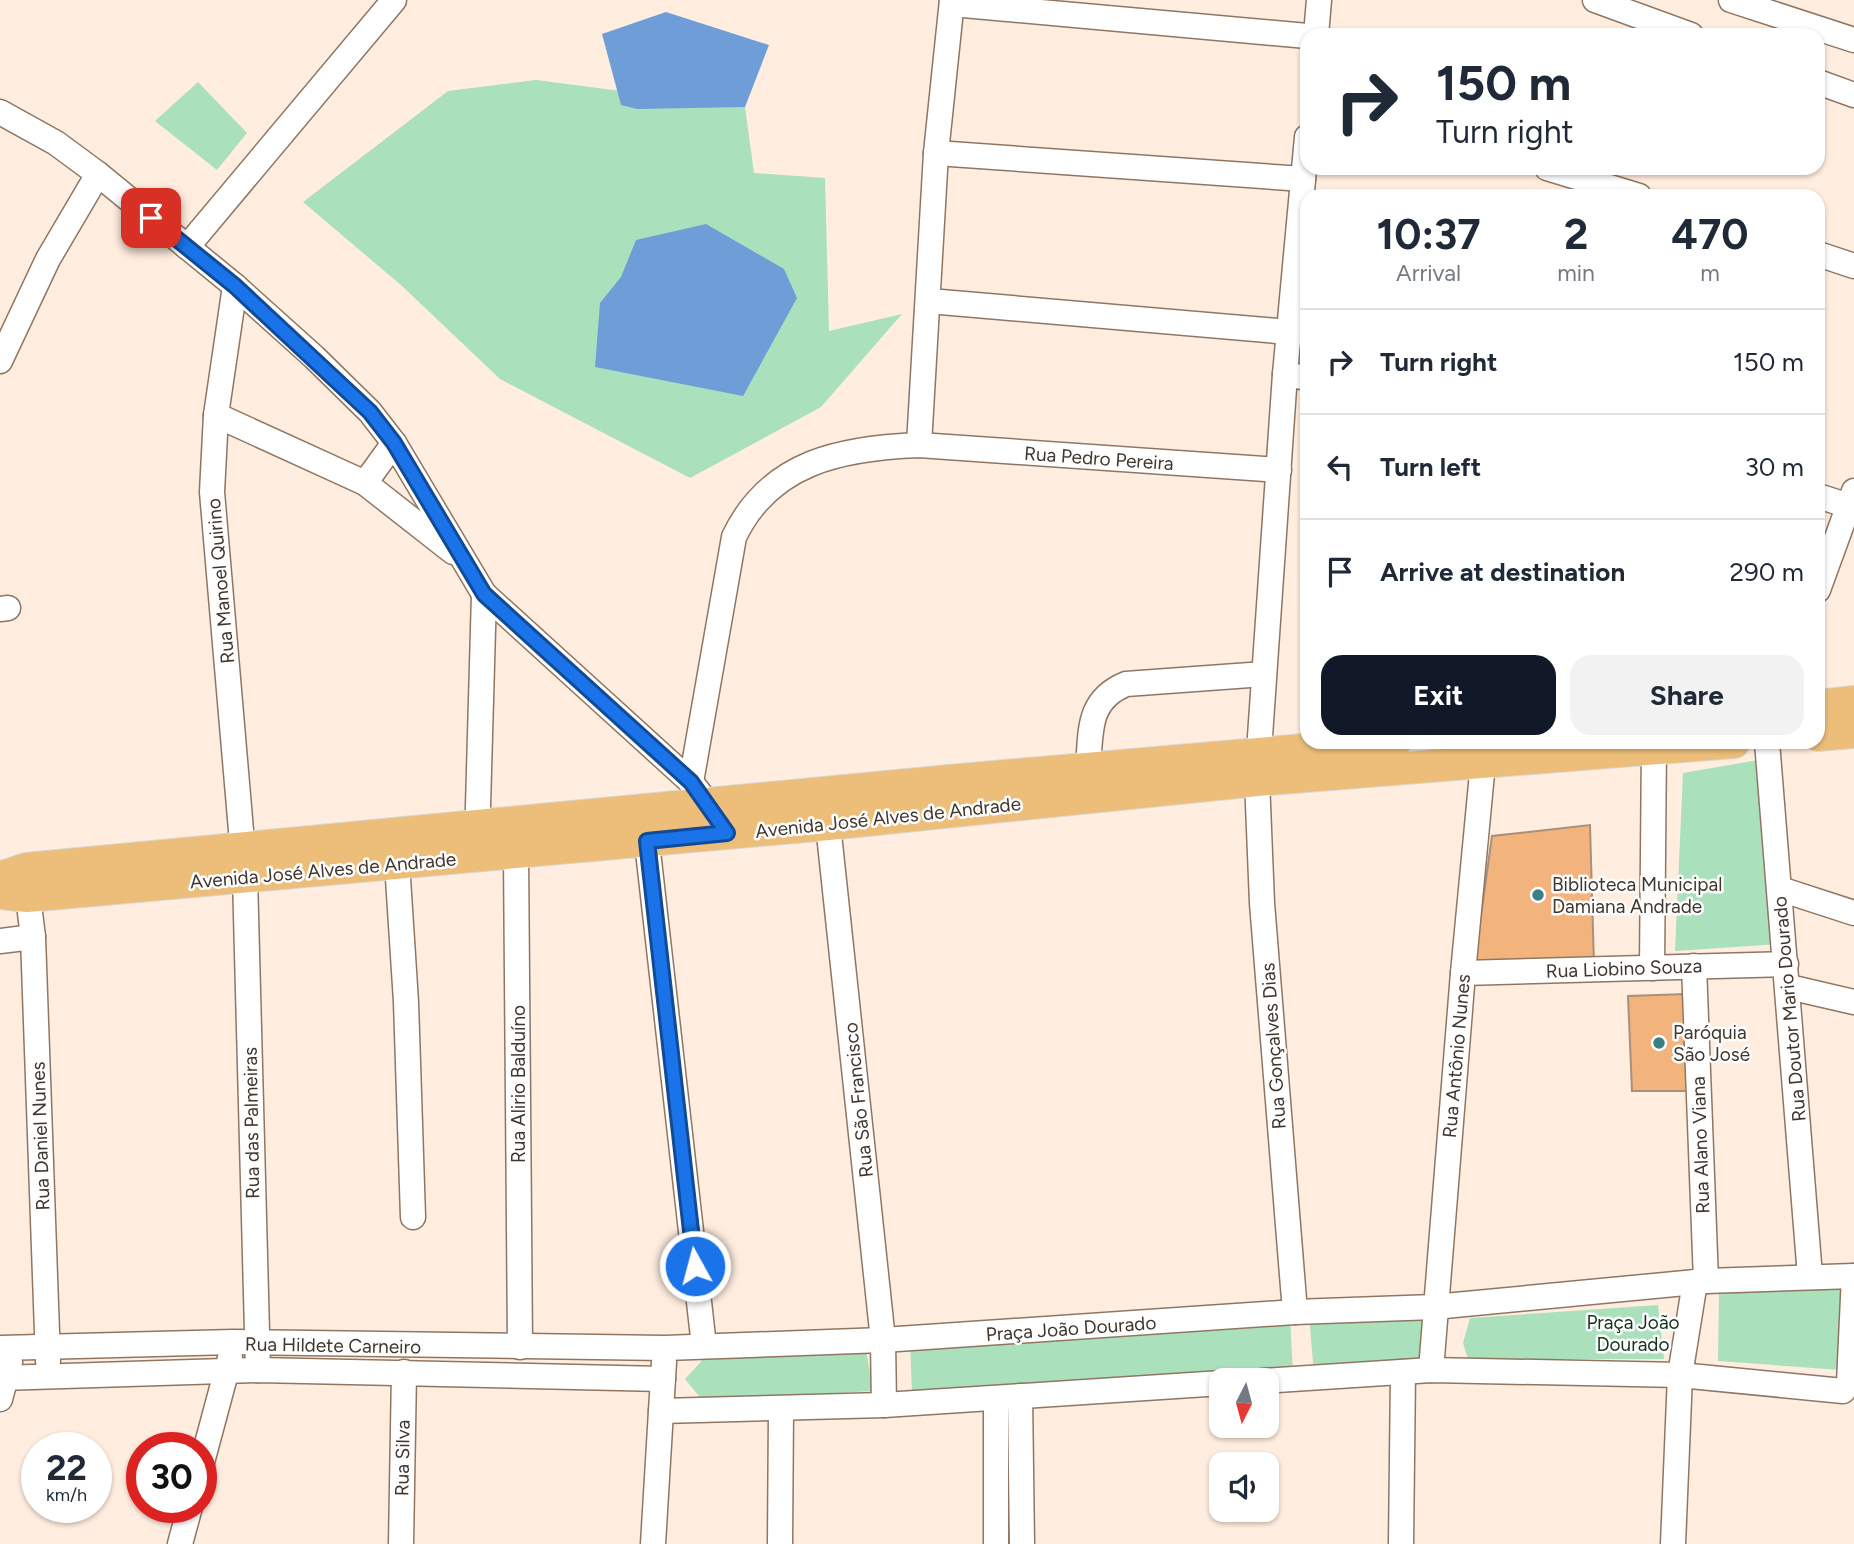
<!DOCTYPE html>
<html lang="en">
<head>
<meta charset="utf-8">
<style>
  :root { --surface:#fff; --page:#f2f2f3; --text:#1f2937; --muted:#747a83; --line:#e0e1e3; --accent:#111827 }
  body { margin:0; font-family:Figtree,sans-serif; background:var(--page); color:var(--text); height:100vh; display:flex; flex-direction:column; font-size:26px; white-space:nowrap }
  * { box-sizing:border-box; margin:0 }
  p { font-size:23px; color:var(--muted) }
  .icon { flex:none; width:38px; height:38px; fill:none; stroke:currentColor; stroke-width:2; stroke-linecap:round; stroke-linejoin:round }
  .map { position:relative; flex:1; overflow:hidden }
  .drawer { position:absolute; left:1300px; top:189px; width:525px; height:560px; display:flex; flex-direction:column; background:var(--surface); border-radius:21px; box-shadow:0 2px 5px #0004 }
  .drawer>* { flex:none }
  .hud { position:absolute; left:1300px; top:28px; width:525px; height:147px; border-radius:21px; box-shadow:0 2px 5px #0004; background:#fff; color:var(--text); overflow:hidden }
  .needle { width:46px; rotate:186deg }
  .fabs { position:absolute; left:1209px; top:1368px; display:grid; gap:14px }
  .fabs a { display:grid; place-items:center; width:70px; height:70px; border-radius:14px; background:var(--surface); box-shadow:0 2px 5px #0004; font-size:35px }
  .speed { position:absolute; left:21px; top:1432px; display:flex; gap:14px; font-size:35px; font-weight:700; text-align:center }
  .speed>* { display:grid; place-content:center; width:91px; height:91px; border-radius:50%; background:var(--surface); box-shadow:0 2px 5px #0004; line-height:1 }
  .speed small { font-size:18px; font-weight:400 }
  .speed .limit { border:10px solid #d22; background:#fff; color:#111 }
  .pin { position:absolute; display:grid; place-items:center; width:60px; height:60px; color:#fff; margin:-30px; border-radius:14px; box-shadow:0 4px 10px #0006 }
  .me { position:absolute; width:77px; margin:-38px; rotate:353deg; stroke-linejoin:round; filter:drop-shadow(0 0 5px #0008) }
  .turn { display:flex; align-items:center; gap:24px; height:147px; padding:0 21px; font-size:32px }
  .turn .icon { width:91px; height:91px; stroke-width:2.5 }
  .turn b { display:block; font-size:49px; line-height:60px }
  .eta { display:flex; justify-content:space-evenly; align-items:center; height:119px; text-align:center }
  .eta b { font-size:42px; font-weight:700; line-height:49px }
  .action { display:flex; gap:14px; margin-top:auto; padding:14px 21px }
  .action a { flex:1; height:80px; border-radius:21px; background:var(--accent); color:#fff; font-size:28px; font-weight:700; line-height:80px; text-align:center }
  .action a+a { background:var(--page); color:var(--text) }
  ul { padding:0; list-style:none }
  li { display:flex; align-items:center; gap:21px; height:105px; padding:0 21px; border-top:2px solid var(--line) }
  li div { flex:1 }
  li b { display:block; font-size:26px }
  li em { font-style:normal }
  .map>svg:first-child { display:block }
  .green { fill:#aae1bc }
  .water { fill:#6e9dd8 }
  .building { fill:#f3b37d; stroke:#aa8f7a; stroke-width:2 }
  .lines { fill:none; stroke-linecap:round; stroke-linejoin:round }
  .minor-casing { stroke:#907661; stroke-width:27 }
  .major-casing { stroke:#d9d7d5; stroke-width:34 }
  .minor { stroke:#fff; stroke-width:24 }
  .major { stroke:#ecbe7a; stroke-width:32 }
  .route-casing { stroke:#114b97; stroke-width:18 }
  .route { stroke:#1a73e8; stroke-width:12 }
  .poi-dot { fill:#398185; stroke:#fefefe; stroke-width:2.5 }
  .labels { text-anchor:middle; stroke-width:5; stroke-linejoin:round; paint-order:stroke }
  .street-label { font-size:19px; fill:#41362d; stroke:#fefefe }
  .poi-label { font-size:19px; fill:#41362d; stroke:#fefefe; text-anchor:start }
  .park-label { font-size:19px; fill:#13331f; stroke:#fefefe }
</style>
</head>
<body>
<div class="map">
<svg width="1854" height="1544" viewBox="0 0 1854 1544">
  <rect width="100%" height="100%" fill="#ffeddf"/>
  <!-- green -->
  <g class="green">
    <path d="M536,80L745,107L754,173L825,178L829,331L902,314L821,407L690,478L500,379L402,286L303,202L448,91Z"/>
    <path d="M198,82L247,133L217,170L155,121Z"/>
    <path d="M1770,758L1781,944L1675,951L1683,773Z"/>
    <path d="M1850,1289L1841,1370L1718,1361L1719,1292Z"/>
    <path d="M1445,1303L1442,1368L1314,1374L1309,1315Z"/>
    <path d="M1658,1305L1664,1359H1468L1463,1343L1470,1318Z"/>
    <path d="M1290,1315L1293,1374L912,1394L910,1339Z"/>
    <path d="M865,1343L873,1391L703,1401L685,1379L708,1354Z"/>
  </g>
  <!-- water -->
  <g class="water">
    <path d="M666,12L769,45L745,107L637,109L621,105L602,34Z"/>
    <path d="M706,224L784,269L797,298L743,396L595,367L600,303L621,277L636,240Z"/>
  </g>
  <!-- building -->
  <g class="building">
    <path d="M1590,825L1594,965L1473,973L1492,836Z"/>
    <path d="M1686,994L1690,1091H1632L1628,996Z"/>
  </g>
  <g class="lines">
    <!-- minor casing -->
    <g class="minor-casing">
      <g id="minor">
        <path d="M1595,0L1691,35"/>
        <path d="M1731,0L1854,40"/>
        <path d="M952,4L1307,36"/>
        <path d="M1316,35L1319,0"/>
        <path d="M1818,82L1854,95"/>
        <path d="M0,112L56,143L98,174L235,286L314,357L370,412L394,443L484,594L691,782L716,815"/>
        <path d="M936,153L1303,179"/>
        <path d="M1547,168L1639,196"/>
        <path d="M187,247L394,0"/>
        <path d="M1818,254L1854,266"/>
        <path d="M235,286L216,415L212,492L245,877L258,1370"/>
        <path d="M929,301L1289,332"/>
        <path d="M0,361L48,259L98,174"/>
        <path d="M1285,374L1307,378"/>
        <path d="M216,415L365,483L453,552"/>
        <path d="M919,445L936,153L952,0"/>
        <path d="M365,483L394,443"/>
        <path d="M1818,496L1849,506"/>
        <path d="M1818,590L1854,491"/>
        <path d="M0,609L8,608"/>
        <path d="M1767,742L1810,1276"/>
        <path d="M1088,768C1091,731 1087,700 1126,684L1264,674"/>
        <path d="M691,782L734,537C770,461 843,448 919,445L1279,470"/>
        <path d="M826,806L883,1340L884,1405"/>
        <path d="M645,825L704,1346"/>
        <path d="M510,837L516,854L520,1347"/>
        <path d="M477,841L484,594"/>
        <path d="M397,863L406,1002L413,1217"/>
        <path d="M26,880L33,937L48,1361"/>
        <path d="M1780,889L1854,913"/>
        <path d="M0,941L33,937"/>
        <path d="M1694,966L1706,1281"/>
        <path d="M1652,968L1654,742"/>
        <path d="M1463,973L1786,964"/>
        <path d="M1789,987L1854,1002"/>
        <path d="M1295,1312L1262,903L1257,780L1285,374L1307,137"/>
        <path d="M0,1348L233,1342L665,1348L883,1340L1295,1312L1434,1307L1706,1281L1854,1276"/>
        <path d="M664,1362L661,1411L884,1405L1222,1383"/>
        <path d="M1431,1370L1463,973L1485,742"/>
        <path d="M0,1378L258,1370L663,1379"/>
        <path d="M1262,1381L1431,1370L1680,1375L1843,1391L1849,1383L1854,1276"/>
        <path d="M1020,1396L1022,1544"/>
        <path d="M0,1399L10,1362"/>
        <path d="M996,1399V1544"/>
        <path d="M201,1466L230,1358"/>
        <path d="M180,1544L190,1507"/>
        <path d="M401,1544L404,1372"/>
        <path d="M653,1544L661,1411"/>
        <path d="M780,1544L781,1409"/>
        <path d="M1401,1544L1403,1372"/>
        <path d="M1673,1544L1680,1375L1695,1282"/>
      </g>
    </g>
    <!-- major casing -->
    <g class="major-casing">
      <g id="major">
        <path d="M1818,706L1854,702"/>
        <path d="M1818,735L1854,732"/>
        <path d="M0,878L26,869L960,780L1395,742"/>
        <path d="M0,893L27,896L828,824L1257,780L1734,742"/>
      </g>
    </g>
    <!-- minor -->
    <use href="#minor" class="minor"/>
    <!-- major -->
    <use href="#major" class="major"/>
  </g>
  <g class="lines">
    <!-- route casing -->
    <g class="route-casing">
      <path id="route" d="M151,218L235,286L370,412L394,443L484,594L691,782L727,833L647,841L695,1266"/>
    </g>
    <!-- route -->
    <use href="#route" class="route"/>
  </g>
  <!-- markers -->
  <g class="poi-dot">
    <circle cx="1538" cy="895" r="7"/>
    <circle cx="1659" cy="1043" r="7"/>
  </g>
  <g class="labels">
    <!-- street labels -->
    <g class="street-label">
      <text transform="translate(1099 458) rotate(4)" y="7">Rua Pedro Pereira</text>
      <text transform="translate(220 581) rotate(-95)" y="7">Rua Manoel Quirino</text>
      <text transform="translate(888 817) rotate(-6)" y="7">Avenida José Alves de Andrade</text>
      <text transform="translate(323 870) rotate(-5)" y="7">Avenida José Alves de Andrade</text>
      <text transform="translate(1624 968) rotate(-2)" y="7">Rua Liobino Souza</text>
      <text transform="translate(1789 1009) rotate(-95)" y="7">Rua Doutor Mario Dourado</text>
      <text transform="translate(1273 1046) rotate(-94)" y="7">Rua Gonçalves Dias</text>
      <text transform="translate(1456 1056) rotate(-85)" y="7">Rua Antônio Nunes</text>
      <text transform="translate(518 1084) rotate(-90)" y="7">Rua Alirio Balduíno</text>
      <text transform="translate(858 1100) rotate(-96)" y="7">Rua São Francisco</text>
      <text transform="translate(251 1123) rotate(-91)" y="7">Rua das Palmeiras</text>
      <text transform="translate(40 1136) rotate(-92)" y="7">Rua Daniel Nunes</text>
      <text transform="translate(1700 1145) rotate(-92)" y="7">Rua Alano Viana</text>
      <text transform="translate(1071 1328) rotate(-4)" y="7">Praça João Dourado</text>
      <text transform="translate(333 1345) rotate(1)" y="7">Rua Hildete Carneiro</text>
      <text transform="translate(402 1458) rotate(-89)" y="7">Rua Silva</text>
    </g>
    <!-- poi labels -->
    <g class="poi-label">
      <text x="1552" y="891">Biblioteca Municipal<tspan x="1552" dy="22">Damiana Andrade</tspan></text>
      <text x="1673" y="1039">Paróquia<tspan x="1673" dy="22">São José</tspan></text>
    </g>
    <!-- park labels -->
    <g class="park-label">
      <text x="1633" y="1329">Praça João<tspan x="1633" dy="22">Dourado</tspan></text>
    </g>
  </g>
</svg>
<div class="fabs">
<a><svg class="needle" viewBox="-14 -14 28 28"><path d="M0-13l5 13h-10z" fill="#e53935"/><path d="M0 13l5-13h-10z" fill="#747a83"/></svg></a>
<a><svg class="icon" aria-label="sound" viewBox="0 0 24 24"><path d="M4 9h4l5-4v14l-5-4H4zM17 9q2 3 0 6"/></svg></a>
</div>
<div class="speed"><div>22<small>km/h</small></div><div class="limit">30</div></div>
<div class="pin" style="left:151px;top:218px;background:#d93025"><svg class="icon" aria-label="arrive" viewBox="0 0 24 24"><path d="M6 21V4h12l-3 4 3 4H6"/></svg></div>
<svg class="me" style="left:695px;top:1266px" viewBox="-20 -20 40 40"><circle r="17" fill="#1a73e8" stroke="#fff" stroke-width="3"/><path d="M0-11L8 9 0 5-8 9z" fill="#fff"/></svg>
<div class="hud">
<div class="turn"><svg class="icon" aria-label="right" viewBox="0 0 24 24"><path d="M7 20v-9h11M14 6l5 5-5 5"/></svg><div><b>150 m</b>Turn right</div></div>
</div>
<section class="drawer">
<div class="eta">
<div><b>10:37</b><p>Arrival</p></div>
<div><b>2</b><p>min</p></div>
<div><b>470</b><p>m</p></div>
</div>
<ul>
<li><svg class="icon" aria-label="right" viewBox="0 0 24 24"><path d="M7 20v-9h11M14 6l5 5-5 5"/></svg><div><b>Turn right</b></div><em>150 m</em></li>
<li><svg class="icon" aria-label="left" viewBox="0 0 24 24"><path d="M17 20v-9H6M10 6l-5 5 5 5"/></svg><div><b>Turn left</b></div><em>30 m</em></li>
<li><svg class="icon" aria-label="arrive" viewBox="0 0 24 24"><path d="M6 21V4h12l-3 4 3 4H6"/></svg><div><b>Arrive at destination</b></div><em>290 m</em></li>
</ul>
<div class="action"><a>Exit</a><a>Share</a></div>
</section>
</div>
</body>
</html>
